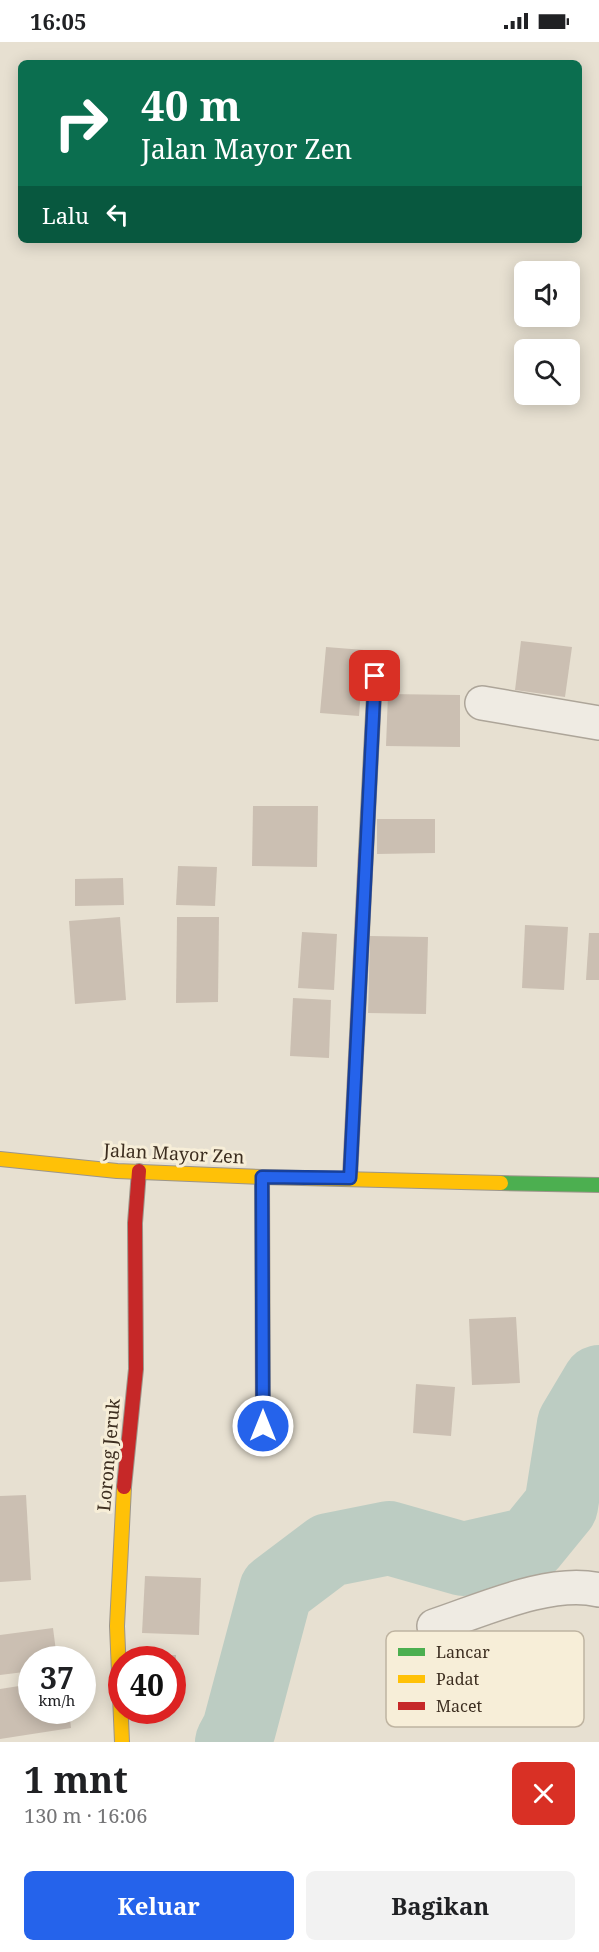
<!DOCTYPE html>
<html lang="id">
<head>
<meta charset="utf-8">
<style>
  :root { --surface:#fff; --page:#f2f2f2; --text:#202124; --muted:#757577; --accent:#2563eb }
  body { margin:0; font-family:"Noto Serif",serif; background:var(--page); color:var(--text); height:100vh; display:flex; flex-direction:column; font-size:22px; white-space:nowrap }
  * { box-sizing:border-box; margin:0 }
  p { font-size:20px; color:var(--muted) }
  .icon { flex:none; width:33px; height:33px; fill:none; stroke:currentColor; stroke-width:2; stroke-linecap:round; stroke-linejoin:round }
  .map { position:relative; height:1700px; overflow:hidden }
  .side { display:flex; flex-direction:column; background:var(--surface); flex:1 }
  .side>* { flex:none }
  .banner { position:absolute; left:18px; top:18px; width:564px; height:183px; border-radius:9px; box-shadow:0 3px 15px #0003; background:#0b6e4f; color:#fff; overflow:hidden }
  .fabs { position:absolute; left:514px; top:219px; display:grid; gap:12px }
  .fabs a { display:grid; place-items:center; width:66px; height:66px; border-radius:9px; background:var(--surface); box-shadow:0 3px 15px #0003; font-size:30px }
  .speed { position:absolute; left:18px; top:1604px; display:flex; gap:12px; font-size:30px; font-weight:700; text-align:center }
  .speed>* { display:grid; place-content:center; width:78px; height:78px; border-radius:50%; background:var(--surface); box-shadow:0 3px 15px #0003; line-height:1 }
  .speed small { font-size:15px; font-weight:400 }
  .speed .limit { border:9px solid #d22; background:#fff; color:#111 }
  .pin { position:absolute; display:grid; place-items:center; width:51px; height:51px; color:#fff; margin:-26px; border-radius:12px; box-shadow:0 3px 9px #0006 }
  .me { position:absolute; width:66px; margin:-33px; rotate:0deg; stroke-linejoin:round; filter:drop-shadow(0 0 4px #0008) }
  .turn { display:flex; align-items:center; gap:21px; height:126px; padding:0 24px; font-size:27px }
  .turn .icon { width:78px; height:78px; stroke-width:2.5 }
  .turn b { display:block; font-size:42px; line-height:51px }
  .then { display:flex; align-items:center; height:57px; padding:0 24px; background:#0003; gap:12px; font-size:22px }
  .round { display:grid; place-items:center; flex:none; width:63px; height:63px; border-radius:9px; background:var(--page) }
  .headline { display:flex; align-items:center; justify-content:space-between; height:102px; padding:0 24px }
  h1 { font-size:36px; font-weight:700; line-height:45px }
  .action { display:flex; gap:12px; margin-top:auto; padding:12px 24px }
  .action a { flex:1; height:69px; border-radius:9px; background:var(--accent); color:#fff; font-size:24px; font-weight:700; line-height:69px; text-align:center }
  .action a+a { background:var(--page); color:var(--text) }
  .status { display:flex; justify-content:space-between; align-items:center; height:42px; padding:0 30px; background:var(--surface); direction:ltr }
  .status svg { height:16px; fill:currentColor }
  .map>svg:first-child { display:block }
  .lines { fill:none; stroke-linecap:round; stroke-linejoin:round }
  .river { stroke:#bcccc2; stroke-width:74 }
  .building { fill:#cbbfb2 }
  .street-casing { stroke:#ada599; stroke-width:36 }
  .fast-casing { stroke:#9c958a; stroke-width:16 }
  .slow-casing { stroke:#9c958a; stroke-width:16 }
  .jam-casing { stroke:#9c958a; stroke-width:16 }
  .street { stroke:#efebe3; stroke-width:33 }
  .fast { stroke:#4caf50; stroke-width:14 }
  .slow { stroke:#ffc107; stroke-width:14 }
  .jam { stroke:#c62828; stroke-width:14 }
  .route-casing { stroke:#184099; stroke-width:15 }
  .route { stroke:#2563eb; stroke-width:10 }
  .labels { text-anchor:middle; stroke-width:6; stroke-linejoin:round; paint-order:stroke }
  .street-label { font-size:18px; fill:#3d2e20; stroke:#f7eed8 }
  .key { fill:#f7eed8; stroke:#bfb4a1; stroke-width:1.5 }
  .key-label { font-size:16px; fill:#3d2e20 }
</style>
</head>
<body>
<div class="status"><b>16:05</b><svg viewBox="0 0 49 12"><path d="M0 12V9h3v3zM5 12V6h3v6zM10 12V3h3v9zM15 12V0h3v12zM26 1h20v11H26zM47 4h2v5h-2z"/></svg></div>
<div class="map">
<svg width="599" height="1700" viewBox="0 0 599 1700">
  <rect width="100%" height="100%" fill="#e7e0d1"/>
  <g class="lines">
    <!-- river -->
    <path class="river" d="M232,1700L239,1687L276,1548L329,1508L389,1496L463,1517L530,1502L561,1464L574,1382L599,1340"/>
  </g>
  <!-- building -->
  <g class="building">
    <path d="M521,599L572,605L565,655L515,648Z"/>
    <path d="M326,605L364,608L359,674L320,671Z"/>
    <path d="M388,652L460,653V705L386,704Z"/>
    <path d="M253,764H318L317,825L252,824Z"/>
    <path d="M377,777H435V811L377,812Z"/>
    <path d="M178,824L217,825L215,864L176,863Z"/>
    <path d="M123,836L124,863L75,864V837Z"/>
    <path d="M120,875L126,958L75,962L69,879Z"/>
    <path d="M177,875H219L218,960L176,961Z"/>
    <path d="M525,883L568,885L564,948L522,946Z"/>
    <path d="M302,890L337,892L334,948L298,946Z"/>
    <path d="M589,891H599V938H586Z"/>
    <path d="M370,894L428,895L426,972L368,971Z"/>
    <path d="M293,956L331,958L329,1016L290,1014Z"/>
    <path d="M516,1275L520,1341L472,1343L469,1277Z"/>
    <path d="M416,1342L455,1345L451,1394L413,1391Z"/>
    <path d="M26,1453L31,1538L0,1540V1454Z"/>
    <path d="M145,1534L201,1536L199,1593L142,1591Z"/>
    <path d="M53,1586L57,1617H32V1629L0,1633V1593Z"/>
    <path d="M131,1613H176V1658H172V1617H131Z"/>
    <path d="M32,1642V1668H69L71,1686L0,1697V1647Z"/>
  </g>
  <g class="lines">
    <!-- street casing -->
    <g class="street-casing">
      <g id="street">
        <path d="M482,661L599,681"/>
        <path d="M434,1584C480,1569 551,1536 599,1548"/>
      </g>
    </g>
    <!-- fast casing -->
    <g class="fast-casing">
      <path id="fast" d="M501,1141L599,1143"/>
    </g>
    <!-- slow casing -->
    <g class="slow-casing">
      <g id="slow">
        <path d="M366,810L375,634"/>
        <path d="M0,1117L117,1129L262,1135L501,1141"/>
        <path d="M122,1700L117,1584L124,1445"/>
      </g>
    </g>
    <!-- jam casing -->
    <g class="jam-casing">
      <g id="jam">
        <path d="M262,1135L263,1384"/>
        <path d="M350,1136L366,810"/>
        <path d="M124,1445L136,1327L135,1181L139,1129"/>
      </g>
    </g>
    <!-- street -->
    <use href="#street" class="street"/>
    <!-- fast -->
    <use href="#fast" class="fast"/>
    <!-- slow -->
    <use href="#slow" class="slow"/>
    <!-- jam -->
    <use href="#jam" class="jam"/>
  </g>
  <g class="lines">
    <!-- route casing -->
    <g class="route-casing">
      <path id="route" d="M263,1384L262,1135L350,1136L375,634"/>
    </g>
    <!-- route -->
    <use href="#route" class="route"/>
  </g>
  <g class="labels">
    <!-- street labels -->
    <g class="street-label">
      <text transform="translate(174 1112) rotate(3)" y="6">Jalan Mayor Zen</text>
      <text transform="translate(109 1413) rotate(-85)" y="6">Lorong Jeruk</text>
    </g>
  </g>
  <!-- legend -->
  <rect x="386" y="1589" width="198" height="96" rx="9" class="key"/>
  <rect x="398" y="1606" width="27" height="8" fill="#4caf50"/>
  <rect x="398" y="1633" width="27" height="8" fill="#ffc107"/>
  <rect x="398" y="1660" width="27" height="8" fill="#c62828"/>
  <g class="key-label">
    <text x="436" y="1616">Lancar</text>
    <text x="436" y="1643">Padat</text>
    <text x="436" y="1670">Macet</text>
  </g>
</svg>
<div class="fabs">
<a><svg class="icon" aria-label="sound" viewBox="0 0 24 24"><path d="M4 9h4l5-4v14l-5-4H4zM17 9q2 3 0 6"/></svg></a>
<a><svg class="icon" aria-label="search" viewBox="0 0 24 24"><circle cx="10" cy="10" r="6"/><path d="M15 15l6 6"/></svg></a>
</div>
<div class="speed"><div>37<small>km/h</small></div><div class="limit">40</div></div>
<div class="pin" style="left:375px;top:634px;background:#d93025"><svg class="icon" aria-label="arrive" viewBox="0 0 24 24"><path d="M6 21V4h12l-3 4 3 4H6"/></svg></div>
<svg class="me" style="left:263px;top:1384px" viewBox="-20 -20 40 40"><circle r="17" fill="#2563eb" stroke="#fff" stroke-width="3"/><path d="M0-11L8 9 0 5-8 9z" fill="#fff"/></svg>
<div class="banner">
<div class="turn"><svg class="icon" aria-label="right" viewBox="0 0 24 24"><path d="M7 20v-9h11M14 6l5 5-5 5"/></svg><div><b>40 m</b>Jalan Mayor Zen</div></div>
<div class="then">Lalu<svg class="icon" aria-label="left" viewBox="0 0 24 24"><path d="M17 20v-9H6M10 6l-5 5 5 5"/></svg></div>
</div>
</div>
<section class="side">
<div class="headline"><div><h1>1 mnt</h1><p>130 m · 16:06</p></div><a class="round" style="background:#d93025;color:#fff"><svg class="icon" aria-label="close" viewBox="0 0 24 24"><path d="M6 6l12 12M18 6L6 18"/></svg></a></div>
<div class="action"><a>Keluar</a><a>Bagikan</a></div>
</section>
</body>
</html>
